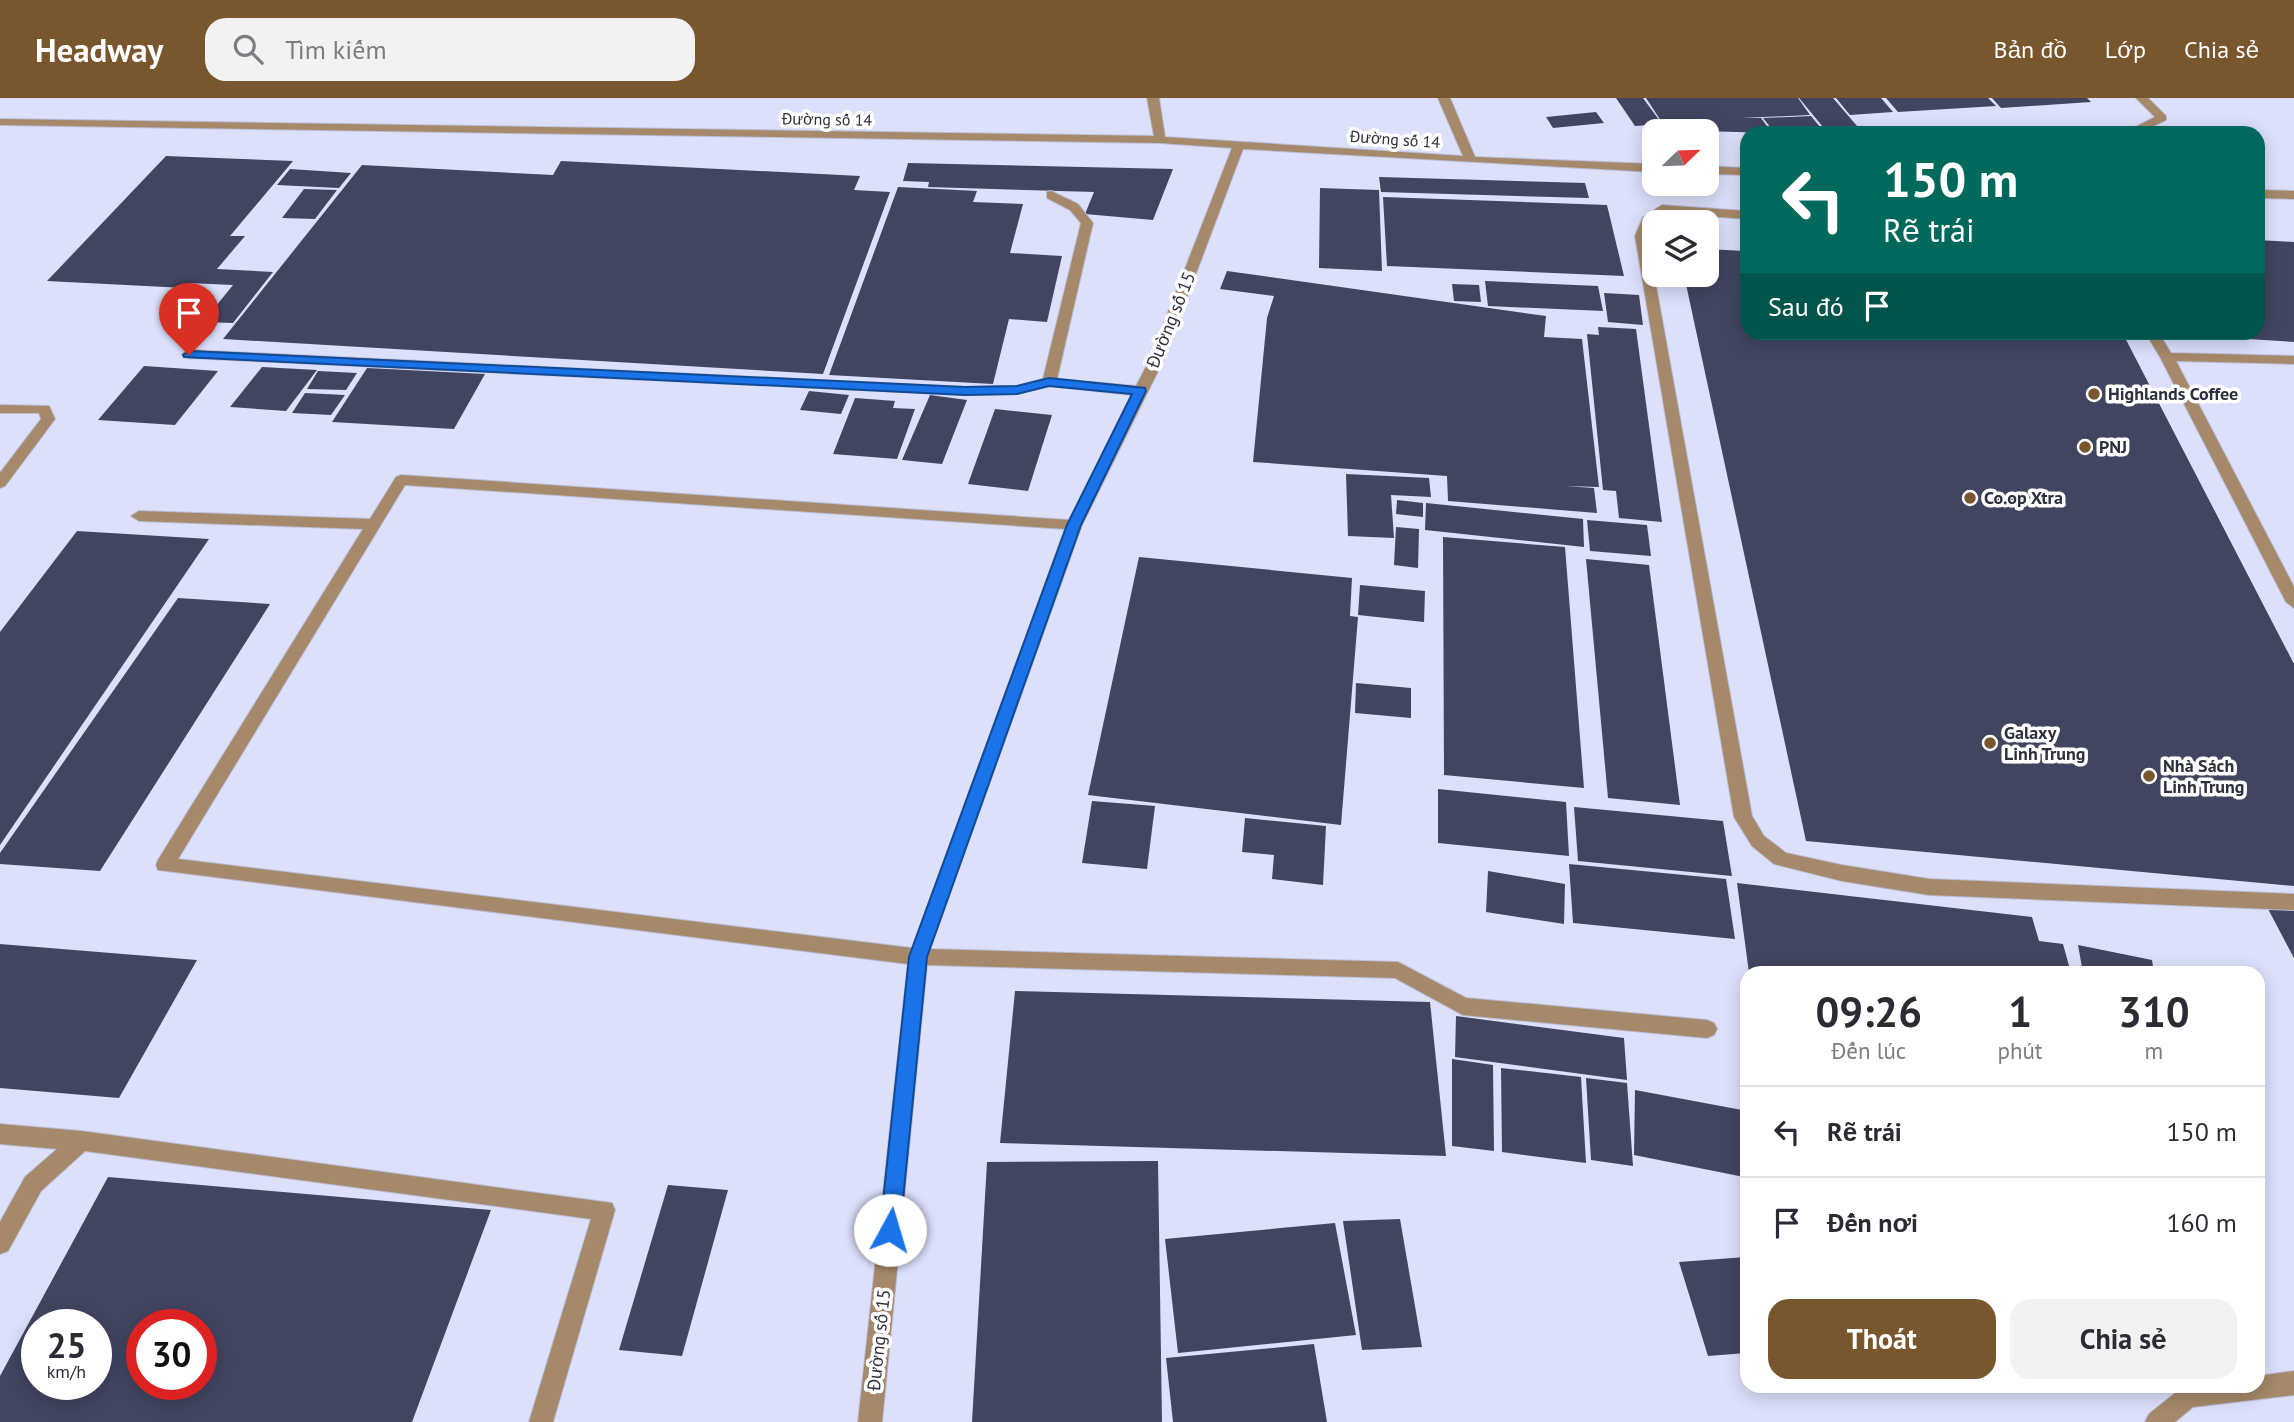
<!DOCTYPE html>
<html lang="vi">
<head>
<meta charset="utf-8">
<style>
  :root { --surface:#fff; --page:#f2f2f3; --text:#2b2b33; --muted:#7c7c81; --line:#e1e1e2; --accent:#78562e }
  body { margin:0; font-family:"PT Sans",sans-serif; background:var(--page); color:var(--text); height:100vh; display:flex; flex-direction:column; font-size:26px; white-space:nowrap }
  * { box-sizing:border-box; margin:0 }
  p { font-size:23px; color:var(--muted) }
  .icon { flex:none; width:38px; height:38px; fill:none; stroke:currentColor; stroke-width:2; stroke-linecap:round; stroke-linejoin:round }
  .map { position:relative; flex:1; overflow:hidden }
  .drawer { position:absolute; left:1740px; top:868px; width:525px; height:427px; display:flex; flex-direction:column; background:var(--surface); border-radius:21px; box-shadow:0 4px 18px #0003 }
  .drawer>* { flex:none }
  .top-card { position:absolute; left:1740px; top:28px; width:525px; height:214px; border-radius:21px; box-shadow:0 4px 18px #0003; background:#00695c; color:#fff; overflow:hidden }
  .needle { width:46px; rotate:67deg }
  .buttons { position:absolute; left:1642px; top:21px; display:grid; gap:14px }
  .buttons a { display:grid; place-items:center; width:77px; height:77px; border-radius:14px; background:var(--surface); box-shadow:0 4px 18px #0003; font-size:35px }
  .speed { position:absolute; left:21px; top:1211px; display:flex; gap:14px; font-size:35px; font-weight:700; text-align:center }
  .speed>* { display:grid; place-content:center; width:91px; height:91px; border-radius:50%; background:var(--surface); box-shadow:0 4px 18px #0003; line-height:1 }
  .speed small { font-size:18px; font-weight:400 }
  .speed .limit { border:10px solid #d22; background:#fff; color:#111 }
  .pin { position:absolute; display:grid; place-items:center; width:60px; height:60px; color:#fff; margin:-72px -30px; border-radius:50% 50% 50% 0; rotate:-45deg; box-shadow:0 0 7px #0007 }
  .pin .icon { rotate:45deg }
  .me { position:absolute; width:77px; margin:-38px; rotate:6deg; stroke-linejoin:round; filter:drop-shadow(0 0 5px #0008) }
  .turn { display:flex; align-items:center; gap:24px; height:147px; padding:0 28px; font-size:32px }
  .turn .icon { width:91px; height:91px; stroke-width:2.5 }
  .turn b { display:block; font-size:49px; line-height:60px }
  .then { display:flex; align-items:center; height:66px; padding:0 28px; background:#0003; gap:14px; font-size:26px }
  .eta { display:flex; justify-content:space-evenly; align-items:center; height:119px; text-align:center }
  .eta b { font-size:42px; font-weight:600; line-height:49px }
  .action { display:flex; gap:14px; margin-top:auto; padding:14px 28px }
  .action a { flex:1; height:80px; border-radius:21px; background:var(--accent); color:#fff; font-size:28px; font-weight:600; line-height:80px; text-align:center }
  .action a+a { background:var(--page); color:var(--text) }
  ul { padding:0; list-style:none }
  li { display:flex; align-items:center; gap:21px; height:91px; padding:0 28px; border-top:2px solid var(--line) }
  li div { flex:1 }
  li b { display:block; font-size:26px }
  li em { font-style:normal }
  header { display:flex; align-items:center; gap:42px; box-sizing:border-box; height:98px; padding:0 35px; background:var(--accent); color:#fff }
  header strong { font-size:33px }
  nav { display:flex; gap:38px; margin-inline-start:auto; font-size:24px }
  .search { width:490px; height:63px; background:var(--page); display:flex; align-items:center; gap:18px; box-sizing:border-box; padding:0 24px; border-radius:21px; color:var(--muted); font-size:26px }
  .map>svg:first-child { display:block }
  .building { fill:#424560; fill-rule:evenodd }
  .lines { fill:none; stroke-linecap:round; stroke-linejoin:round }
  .minor-casing { stroke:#b9bdd5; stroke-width:2 }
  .minor { fill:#a6886a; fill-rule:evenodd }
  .route { fill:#1a73e8; stroke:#114b97; stroke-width:2 }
  .poi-dot { fill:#78562e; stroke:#fff; stroke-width:2.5 }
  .labels { text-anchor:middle; stroke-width:7; stroke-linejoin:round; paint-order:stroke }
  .far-street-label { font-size:16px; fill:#2d2f3c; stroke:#fff }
  .street-label { font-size:18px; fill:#2d2f3c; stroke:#fff }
  .poi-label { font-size:18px; font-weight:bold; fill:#2d2f3c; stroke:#fff; text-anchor:start }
</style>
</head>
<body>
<header>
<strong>Headway</strong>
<div class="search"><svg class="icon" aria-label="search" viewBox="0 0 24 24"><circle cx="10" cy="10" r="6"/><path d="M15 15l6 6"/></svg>Tìm kiếm</div>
<nav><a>Bản đồ</a><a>Lớp</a><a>Chia sẻ</a></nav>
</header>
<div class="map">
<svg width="2294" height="1324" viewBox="0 0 2294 1324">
  <rect width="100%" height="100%" fill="#dce0fb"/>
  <!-- building -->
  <g class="building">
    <path d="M1616,0H1643L1662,26L1635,28Z"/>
    <path d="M1646,0H1798L1810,17L1742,20H1761L1772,35L1667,32Z"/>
    <path d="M1799,0H1833L1863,35H1828Z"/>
    <path d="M1836,0H1881L1893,14L1850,17Z"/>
    <path d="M1886,0H1988L1996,8L1898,14Z"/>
    <path d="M1992,0H2087L2091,4L2001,10Z"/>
    <path d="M1596,14L1604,25L1553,30L1546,19Z"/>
    <path d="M1811,18L1825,35H1775L1763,20Z"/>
    <path d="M166,58L293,63L230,138H245L217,171L273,174L233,225L203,224L233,187L189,185L185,190L47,183Z"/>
    <path d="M561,63L860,78L854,92L890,94L823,276L223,241L362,67L553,77Z"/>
    <path d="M908,65L1173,71L1153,122L1085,116L1094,94L928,89L929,84L903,83Z"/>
    <path d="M290,71L351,75L339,90L277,87Z"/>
    <path d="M1379,79L1585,85L1589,100L1381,94Z"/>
    <path d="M898,89L977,93L973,104L1023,106L1010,155L1062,158L1047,224L1009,221L993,286L829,277Z"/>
    <path d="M1320,90L1379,92L1382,173L1319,170Z"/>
    <path d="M304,91L337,92L315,121L282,120Z"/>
    <path d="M1383,99L1607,107L1624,178L1387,168Z"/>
    <path d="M2258,142L2294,144V244L2248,241L2244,234H2258Z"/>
    <path d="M1706,151L1746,153V234H2122L2294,566V788L1806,743L1684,177H1706Z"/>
    <path d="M1227,173L1546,218L1544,239L1582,241L1599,389L1565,388L1594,390L1597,415L1448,403L1447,378L1253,364L1267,220L1274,198L1220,191Z"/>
    <path d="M1485,183L1598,188L1603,213L1488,208Z"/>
    <path d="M1452,186L1479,187L1481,204L1454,203Z"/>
    <path d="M1604,195L1639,197L1643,227L1608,224Z"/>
    <path d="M1598,229L1636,231L1662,424L1619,420L1616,393L1603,392L1587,236L1599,237Z"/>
    <path d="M144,268L218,273L175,327L98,322Z"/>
    <path d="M262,269L317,272L286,313L230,309Z"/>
    <path d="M367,270L485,276L454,331L332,324Z"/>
    <path d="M318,273L357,275L346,292L307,291Z"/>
    <path d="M809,293L849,297L841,316L800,312Z"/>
    <path d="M305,295L345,297L331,317L292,315Z"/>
    <path d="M930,297L967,302L942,366L902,362Z"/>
    <path d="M855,300L895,303L893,310L915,311L897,361L833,356Z"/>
    <path d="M995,311L1052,317L1028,393L968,386Z"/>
    <path d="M1346,376L1429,380L1431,399L1391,397L1394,440L1348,438Z"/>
    <path d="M1397,402L1423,405V419L1396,416Z"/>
    <path d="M1426,405L1583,421L1584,449L1425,432Z"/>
    <path d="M1587,422L1647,427L1651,458L1590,453Z"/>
    <path d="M1396,429L1419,431L1418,470L1394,467Z"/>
    <path d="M77,433L209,441L0,747V534Z"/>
    <path d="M1443,439L1565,449L1584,690L1444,677Z"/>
    <path d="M1139,459L1352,480L1350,518L1358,519L1341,727L1088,697Z"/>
    <path d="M1586,461L1649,467L1680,707L1608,700Z"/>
    <path d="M1360,487L1425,493L1424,524L1358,517Z"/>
    <path d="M178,500L270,506L100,773L0,766V755Z"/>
    <path d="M1356,585L1411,590V620L1355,615Z"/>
    <path d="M1438,691L1566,704L1569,758L1438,745Z"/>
    <path d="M1092,703L1155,708L1147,771L1082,765Z"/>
    <path d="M1574,709L1723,723L1732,778L1578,763Z"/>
    <path d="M1245,720L1326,728L1323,787L1272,781L1274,757L1242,754Z"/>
    <path d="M1569,766L1726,781L1735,841L1573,825Z"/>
    <path d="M1488,773L1565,786L1564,826L1486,814Z"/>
    <path d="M1737,785L2032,819L2039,843L2063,846L2071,875H1749Z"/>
    <path d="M2267,809H2294V860Z"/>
    <path d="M0,846L197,862L119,1000L0,990Z"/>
    <path d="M2078,847L2152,862L2154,875H2083Z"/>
    <path d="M1015,893L1430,904L1446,1058L1000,1045Z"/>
    <path d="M1456,918L1624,940L1627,982L1455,959Z"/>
    <path d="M1452,961L1493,967L1494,1053L1452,1048Z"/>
    <path d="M1501,970L1581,979L1586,1065L1502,1054Z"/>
    <path d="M1586,980L1627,985L1633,1068L1591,1062Z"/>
    <path d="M1635,992L1742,1012L1744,1079L1634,1057Z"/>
    <path d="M1158,1063L1162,1324H972L987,1064Z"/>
    <path d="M108,1079L491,1112L412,1324H0V1278ZM37,1227H96V1286H37ZM142,1227H201V1286H142Z"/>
    <path d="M668,1087L728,1092L682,1258L619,1252Z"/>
    <path d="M1400,1121L1422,1249L1362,1252L1343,1123Z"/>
    <path d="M1335,1125L1356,1237L1178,1255L1165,1141Z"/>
    <path d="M1746,1159V1255L1708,1258L1679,1164Z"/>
    <path d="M1314,1246L1327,1324H1173L1166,1260Z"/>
  </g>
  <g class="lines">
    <!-- minor casing -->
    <g class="minor-casing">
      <g id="minor">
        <path d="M1147,0H1159L1165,39L1463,58L1438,0H1450L1475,59L1654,66V74L1243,51L1163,263L1082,427L930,851L1398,864L1466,900L1707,922L1714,925L1717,931L1714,937L1707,940L1463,917L1395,880L927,867L882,1324H858L908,866L158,772L156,767L158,762L363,431L139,423L131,418L139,413L370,421L396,379L401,377L1069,422L1132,297L1049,288L1017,296L965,297L189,260L182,256L189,252L965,289L1017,288L1043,281L1081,125L1070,112L1047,100V94L1051,93L1078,106L1093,125L1057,281L1136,288L1149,263L1232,50L1160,45L0,27V21L1154,38ZM405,387L1065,431L912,850L178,761Z"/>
        <path d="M2136,0H2148L2166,18V22L2139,35H2124L2155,19Z"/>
        <path d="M1706,68L1746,70V77L1706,76Z"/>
        <path d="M2258,92L2294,93V101L2258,100Z"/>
        <path d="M1662,107L1746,113V121L1665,115L1653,124L1647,138L1752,718L1764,738L1786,755L1842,767L1929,781L2294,796V812L1929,797L1842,783L1774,766L1752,748L1734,719L1635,138L1643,119Z"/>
        <path d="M2145,234H2158L2171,255L2294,258V266L2176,263L2294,489V510L2286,504L2160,259Z"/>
        <path d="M0,307L49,308L55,321L5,388L0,390V375L41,321L39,315H0Z"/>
        <path d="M0,1026L81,1033L612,1105L615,1112L553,1324H529L591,1121L85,1053L41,1093L8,1153L0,1156V1124L25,1079L57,1051L0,1046Z"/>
        <path d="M2294,1273V1297L2193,1309L2175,1324H2145L2149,1316L2184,1288H2258V1278Z"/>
      </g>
    </g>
    <!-- minor -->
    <use href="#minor" class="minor"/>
  </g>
  <!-- route -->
  <path class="route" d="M189,253L965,289L1017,288L1049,280L1145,290L1146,293L1081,427L927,859L900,1132L897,1139L890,1142L883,1139L880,1132L909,859L1067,427L1132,296L1049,288L1017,296L965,297L184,259L183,257Z"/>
  <!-- markers -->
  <g class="poi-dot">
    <circle cx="2094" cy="296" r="7"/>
    <circle cx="2085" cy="349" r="7"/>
    <circle cx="1970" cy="400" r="7"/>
    <circle cx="1990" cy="645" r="7"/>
    <circle cx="2149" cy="678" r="7"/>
  </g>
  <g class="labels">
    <!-- far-street labels -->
    <g class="far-street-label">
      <text transform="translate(827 21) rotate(1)" y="6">Đường số 14</text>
      <text transform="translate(1395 41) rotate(4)" y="6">Đường số 14</text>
    </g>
    <!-- street labels -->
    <g class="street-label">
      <text transform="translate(1171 222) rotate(-68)" y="6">Đường số 15</text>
      <text transform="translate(879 1242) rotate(-84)" y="6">Đường số 15</text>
    </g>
    <!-- poi labels -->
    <g class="poi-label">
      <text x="2108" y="302">Highlands Coffee</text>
      <text x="2099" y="355">PNJ</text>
      <text x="1984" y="406">Co.op Xtra</text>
      <text x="2004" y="641">Galaxy<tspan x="2004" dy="21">Linh Trung</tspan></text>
      <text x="2163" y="674">Nhà Sách<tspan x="2163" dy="21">Linh Trung</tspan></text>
    </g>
  </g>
</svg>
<div class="buttons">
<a><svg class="needle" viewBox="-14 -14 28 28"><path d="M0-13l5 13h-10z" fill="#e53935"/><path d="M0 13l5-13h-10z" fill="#7c7c81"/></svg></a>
<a><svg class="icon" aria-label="layers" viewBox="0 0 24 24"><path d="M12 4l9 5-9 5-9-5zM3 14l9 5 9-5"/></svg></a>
</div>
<div class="speed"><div>25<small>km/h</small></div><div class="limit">30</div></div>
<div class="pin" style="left:189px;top:257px;background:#d93025"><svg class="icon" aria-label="arrive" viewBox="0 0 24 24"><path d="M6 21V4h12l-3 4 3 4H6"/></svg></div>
<svg class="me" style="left:890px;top:1132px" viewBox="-20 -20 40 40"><circle r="19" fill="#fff"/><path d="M0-13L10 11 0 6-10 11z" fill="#1a73e8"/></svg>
<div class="top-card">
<div class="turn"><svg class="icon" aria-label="left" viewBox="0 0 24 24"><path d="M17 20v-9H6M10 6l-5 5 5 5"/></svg><div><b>150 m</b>Rẽ trái</div></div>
<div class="then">Sau đó<svg class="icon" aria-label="arrive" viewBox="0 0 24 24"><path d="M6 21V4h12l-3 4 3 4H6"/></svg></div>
</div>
<section class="drawer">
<div class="eta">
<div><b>09:26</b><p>Đến lúc</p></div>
<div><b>1</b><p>phút</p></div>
<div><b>310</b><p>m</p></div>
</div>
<ul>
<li><svg class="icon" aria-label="left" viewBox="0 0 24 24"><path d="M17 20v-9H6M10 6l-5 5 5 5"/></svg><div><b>Rẽ trái</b></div><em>150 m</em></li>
<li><svg class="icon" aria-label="arrive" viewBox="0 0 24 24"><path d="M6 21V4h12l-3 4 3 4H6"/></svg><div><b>Đến nơi</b></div><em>160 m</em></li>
</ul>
<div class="action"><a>Thoát</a><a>Chia sẻ</a></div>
</section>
</div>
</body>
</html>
